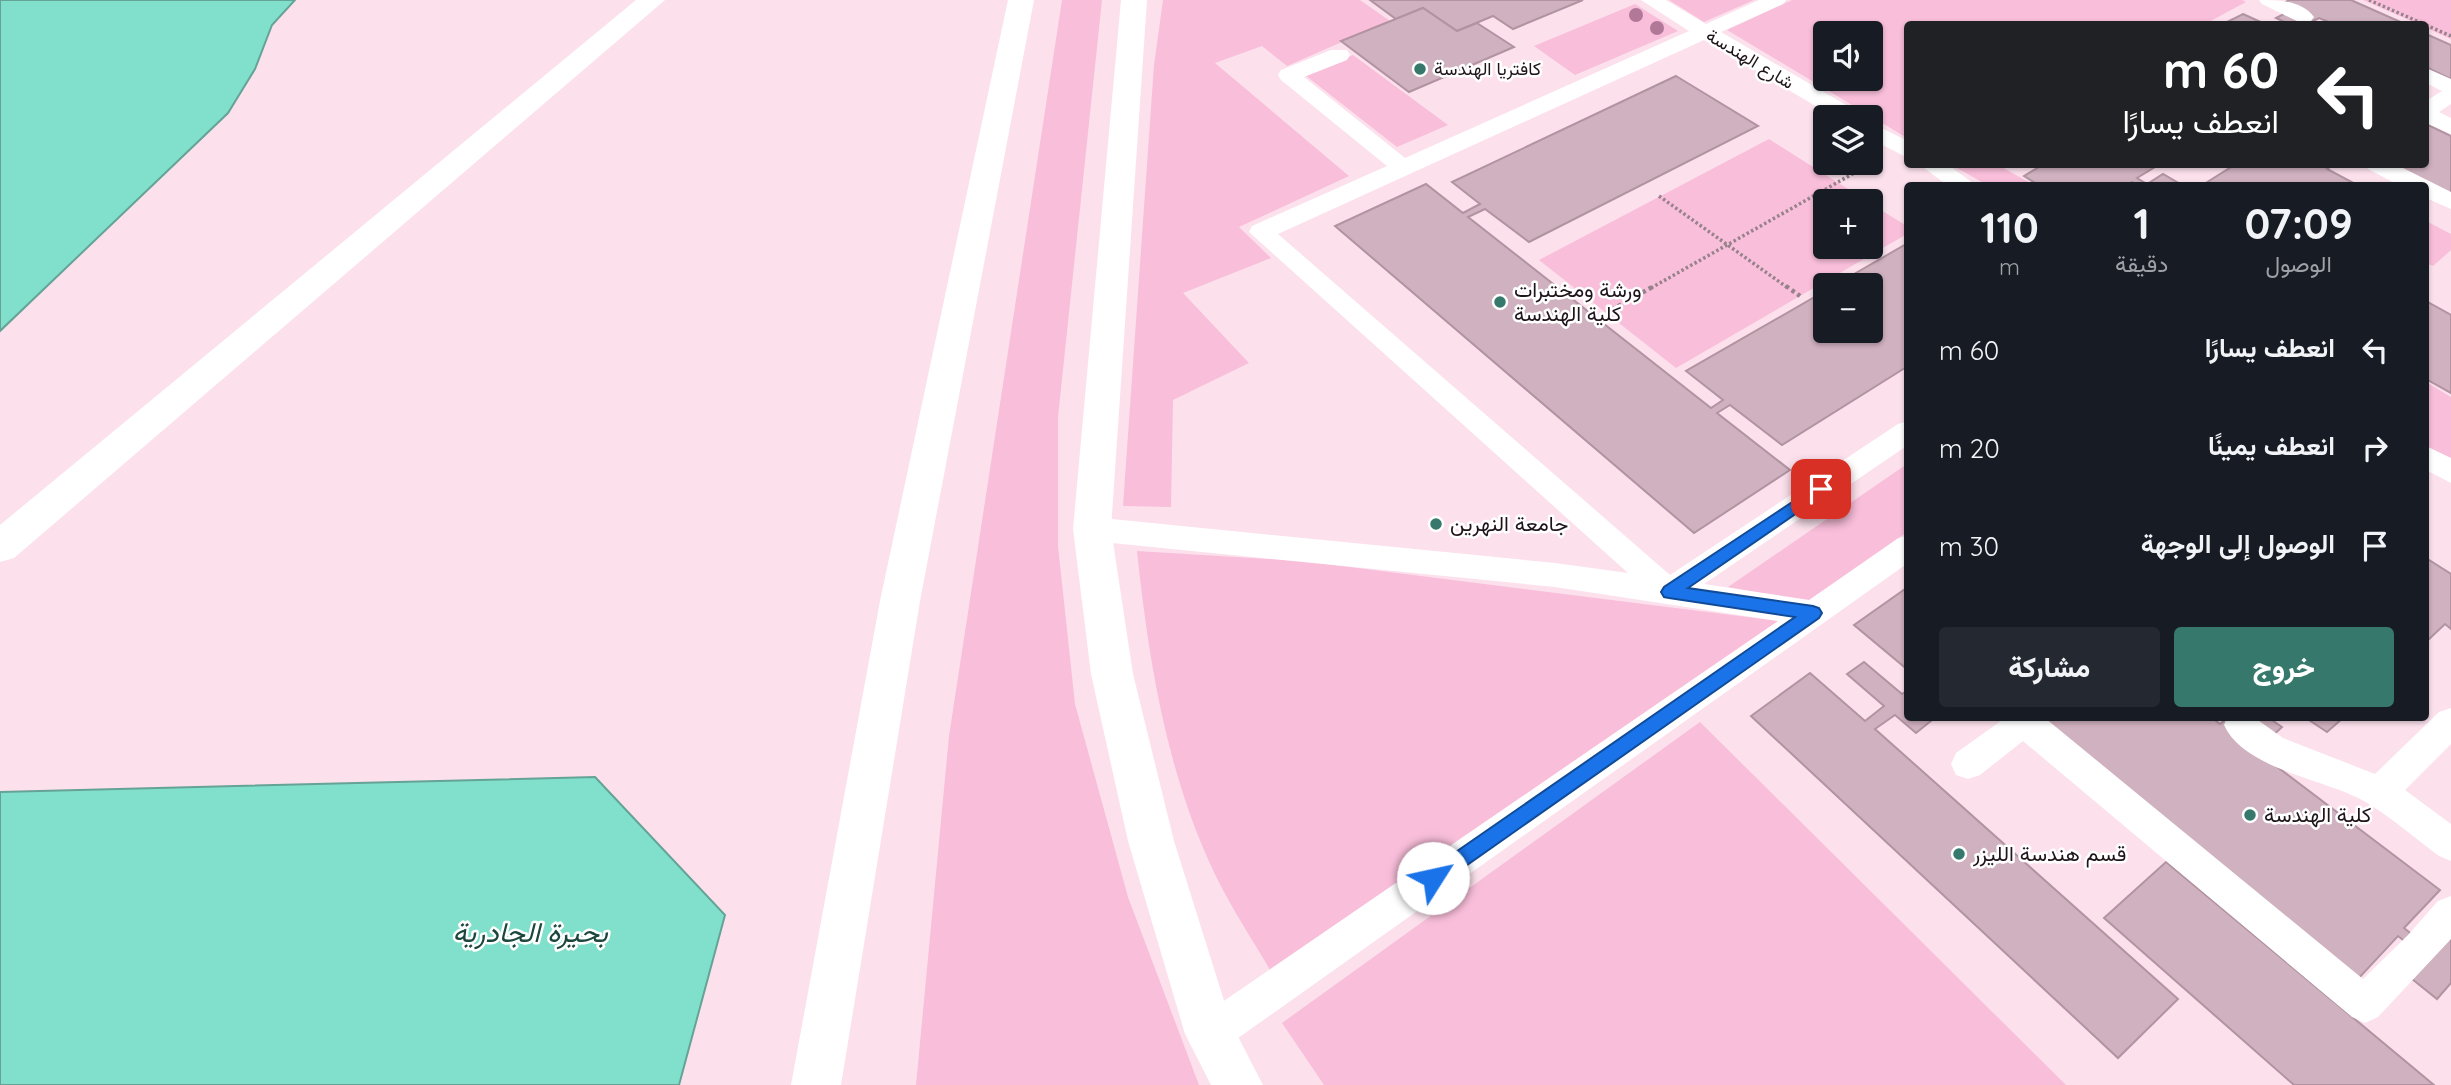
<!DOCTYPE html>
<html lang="ar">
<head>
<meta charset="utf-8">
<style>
  :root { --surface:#171b24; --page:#242831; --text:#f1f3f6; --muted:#9ea1a6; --accent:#36796c }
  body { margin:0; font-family:Quicksand,Vazirmatn,sans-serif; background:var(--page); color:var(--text); direction:rtl; height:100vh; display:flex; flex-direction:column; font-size:26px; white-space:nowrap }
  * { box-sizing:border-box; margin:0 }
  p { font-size:23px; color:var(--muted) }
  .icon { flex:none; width:38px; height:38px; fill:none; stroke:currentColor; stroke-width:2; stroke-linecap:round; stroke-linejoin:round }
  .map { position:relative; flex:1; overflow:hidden; direction:ltr }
  .side { position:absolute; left:1904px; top:182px; width:525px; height:539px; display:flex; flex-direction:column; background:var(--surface); border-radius:7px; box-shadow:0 2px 5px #0004; direction:rtl }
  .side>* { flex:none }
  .guide { position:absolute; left:1904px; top:21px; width:525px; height:147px; border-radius:7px; box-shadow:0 2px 5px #0004; direction:rtl; background:#202124; color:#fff; overflow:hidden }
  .fabs { position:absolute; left:1813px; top:21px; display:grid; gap:14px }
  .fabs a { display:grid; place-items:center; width:70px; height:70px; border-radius:7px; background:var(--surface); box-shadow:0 2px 5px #0004; font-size:35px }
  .pin { position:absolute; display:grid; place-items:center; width:60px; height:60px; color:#fff; margin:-30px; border-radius:14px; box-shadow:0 4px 10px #0006 }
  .me { position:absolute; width:77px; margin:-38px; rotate:55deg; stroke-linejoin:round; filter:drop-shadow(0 0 5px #0008) }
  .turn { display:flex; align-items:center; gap:24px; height:147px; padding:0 35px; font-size:32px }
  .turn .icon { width:91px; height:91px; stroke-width:2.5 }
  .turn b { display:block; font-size:49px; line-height:60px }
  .eta { display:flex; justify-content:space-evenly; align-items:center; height:119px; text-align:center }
  .eta b { font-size:42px; font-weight:800; line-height:49px }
  .action { display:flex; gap:14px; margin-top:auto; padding:14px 35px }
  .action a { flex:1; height:80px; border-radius:7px; background:var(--accent); color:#fff; font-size:28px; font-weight:800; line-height:80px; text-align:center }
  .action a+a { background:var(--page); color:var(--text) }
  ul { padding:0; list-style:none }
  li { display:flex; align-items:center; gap:21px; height:98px; padding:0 35px }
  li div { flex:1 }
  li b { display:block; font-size:26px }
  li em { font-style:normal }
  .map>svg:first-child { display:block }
  .green { fill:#f9beda; fill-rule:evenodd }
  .water { fill:#81e0cb; stroke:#64a396; stroke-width:2 }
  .building { fill:#d0b1bf; stroke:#b193a1; stroke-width:2 }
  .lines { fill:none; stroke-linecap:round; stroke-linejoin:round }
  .path-far1 { stroke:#96828b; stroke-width:3.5; stroke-dasharray:2.5 2.5; stroke-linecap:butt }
  .path { stroke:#96828b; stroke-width:4.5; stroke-dasharray:3.5 3.5; stroke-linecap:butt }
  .lane { fill:#fff; fill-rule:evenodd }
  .secondary { fill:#fff; fill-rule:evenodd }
  .tree { fill:#b27898 }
  .route { fill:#1a73e8; stroke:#114b97; stroke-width:2 }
  .poi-dot { fill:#36796c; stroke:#fff; stroke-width:2.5 }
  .labels { text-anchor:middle; stroke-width:5; stroke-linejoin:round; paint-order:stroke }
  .far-street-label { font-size:18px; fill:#1f1419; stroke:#fff }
  .far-poi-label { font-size:18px; fill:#1f1419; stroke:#fff; text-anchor:start }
  .poi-label { font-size:21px; fill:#1f1419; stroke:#fff; text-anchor:start }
  .near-water-label { font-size:28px; font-style:italic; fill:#1c473e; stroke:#fff }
</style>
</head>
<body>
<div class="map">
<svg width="2451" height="1085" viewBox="0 0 2451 1085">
  <rect width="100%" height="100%" fill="#fce1ed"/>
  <!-- green -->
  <g class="green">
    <path d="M1062,0H1102L1058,417V546L1075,704L1128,897L1199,1085H916L949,736Z"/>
    <path d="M1163,0H1360L1390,21L1287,66L1262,46L1215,63L1349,176L1239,227L1271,258L1183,293L1249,363L1173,400L1171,507L1123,506L1154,65Z"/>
    <path d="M1669,0H1754L1704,22Z"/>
    <path d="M1792,0H2242L2246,2L2205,24H1908L1907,138L1727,30ZM1825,33H1871V79H1825Z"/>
    <path d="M2363,0H2451V39L2426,28V24H2418Z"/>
    <path d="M1635,4L1678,31L1575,75L1534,46Z"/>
    <path d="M1353,55L1448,125L1397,147L1305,75Z"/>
    <path d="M1769,139L1867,201H1825V247H1871V204L1907,226V234L1676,368L1539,260Z"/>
    <path d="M1952,165H1998L2034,185H1987Z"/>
    <path d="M2426,221L2451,234V250L2433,266L2426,263Z"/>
    <path d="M2426,382L2451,397V464L2426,448Z"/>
    <path d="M1907,464V532L1808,602L1728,587Z"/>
    <path d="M1137,551L1302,561L1779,621L1273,975C1257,947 1239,920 1224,892C1169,788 1149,666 1137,551Z"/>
    <path d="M1700,722L2066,1085H1324L1282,1023Z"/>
  </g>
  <!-- water -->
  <g class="water">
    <path d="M0,0H295L272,25L255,69L228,113L0,331Z"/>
    <path d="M595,777L725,915L679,1085H0V792Z"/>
  </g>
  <!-- building -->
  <g class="building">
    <path d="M1370,0H1583L1513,29L1493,16L1457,31L1423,8L1396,19Z"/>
    <path d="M2289,0H2351L2405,24H2334L2319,18L2309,23L2311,24H2289L2276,18L2286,13V2Z"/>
    <path d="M1423,8L1457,31L1477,23L1514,47L1409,92L1341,41Z"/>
    <path d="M2243,14L2265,24H2223Z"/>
    <path d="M2426,34L2451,45V79L2426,67Z"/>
    <path d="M1676,76L1758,126L1529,242L1485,209L1468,217L1711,408L1723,400L1686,371L1825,291V331H1871V285H1835L1908,243V366L1782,445L1730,405L1717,413L1790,470L1694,533L1335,226L1426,184L1463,213L1480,204L1452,182Z"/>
    <path d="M2426,124L2451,136V196L2390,164H2426Z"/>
    <path d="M2044,164H2160L2137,178L2147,184L2163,174L2182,185L2138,186L2132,182L2126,186H2040L2024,176Z"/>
    <path d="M2236,164H2335L2327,169L2359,186H2201Z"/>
    <path d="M2426,301L2451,315V393L2426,379Z"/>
    <path d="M2426,558L2451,574V629L2445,624L2426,642Z"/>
    <path d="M1908,587V670L1854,625Z"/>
    <path d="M1864,662L1902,694L1908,690V718H1929L1932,720L1916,733L1895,715L1875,729L2178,999L2118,1058L1751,716L1810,673L1865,721L1884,706L1847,674Z"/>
    <path d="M2048,718H2212L2220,724L2227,718H2269L2282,727L2268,740L2231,732L2440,890L2404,928L2433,951L2446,936L2451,940V983L2437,999L2407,975L2416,950L2398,936L2358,979L2044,721Z"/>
    <path d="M2306,718H2343L2327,732Z"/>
    <path d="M2166,862L2434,1085H2294L2104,918Z"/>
  </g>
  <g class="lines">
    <!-- path-far1 -->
    <g class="path-far1">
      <path d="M2369,0L2424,24"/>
      <path d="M2426,25L2451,36"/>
      <path d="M1659,196L1788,288"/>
      <path d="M1651,288L1863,168"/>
    </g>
    <!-- path -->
    <g class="path">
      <path d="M1786,286L1800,296"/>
      <path d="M1606,313L1654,286"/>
    </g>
    <!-- lane -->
    <g class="lane">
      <path d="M1641,0H1666L1706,24L1759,0H1786L1783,4L1721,32L1858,112L1861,117H1834L1704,40L1278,234L1670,575L1898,424L1908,421V445L1704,584L1809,600L1897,539L1908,535V563L1224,1048L1210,1053L1196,1048L1191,1034L1196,1020L1778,621L1555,587L1092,541L1082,537L1077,529L1082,521L1092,517L1555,563L1628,573L1249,232L1252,226L1387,166L1281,80L1278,75L1281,70L1331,50H1347L1350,55L1347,60L1304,77L1405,158L1689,31Z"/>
      <path d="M2259,0C2278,0 2301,0 2314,17L2311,21H2297L2262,4Z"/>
      <path d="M2426,68L2451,79V104L2439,112L2451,118V134L2426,123V101L2442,91L2426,83Z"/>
      <path d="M1871,123L1908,141V158L1871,139Z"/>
      <path d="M1919,164H1947L1977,186H1948Z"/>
      <path d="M2365,164H2395L2451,192V209L2426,198V186H2400L2368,169Z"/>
      <path d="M2426,446L2451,458V483L2426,470Z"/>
      <path d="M2451,708V744L2405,790L2451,824V861L2439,856C2416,839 2393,819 2369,804C2329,779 2245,771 2224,725L2227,718H2255L2283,738L2375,774L2439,712Z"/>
      <path d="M2005,718H2045L2363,979L2408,935L2438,901L2451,896V939L2378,1017L2365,1023L2352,1017L2023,741L1980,775L1968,779L1956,775L1951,764L1956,753Z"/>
    </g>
    <!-- secondary -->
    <g class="secondary">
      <path d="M636,0H665L14,558L0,562V525Z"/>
      <path d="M1008,0H1034L920,601L841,1085H791L880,601Z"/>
      <path d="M1121,0H1147L1111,529L1133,674L1174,841L1231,1023L1263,1085H1211L1185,1034L1128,841L1091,674L1073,529Z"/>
    </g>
  </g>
  <!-- trees -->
  <g class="tree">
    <circle cx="1636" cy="15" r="7"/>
    <circle cx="1657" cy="28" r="7"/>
  </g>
  <!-- route -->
  <path class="route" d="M1821,483L1829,489L1826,493L1688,588L1813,606L1819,608L1822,613L1819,618L1440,884L1433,887L1427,884L1424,878L1427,872L1795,617L1669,598L1664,597L1661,592L1664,587Z"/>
  <!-- markers -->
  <g class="poi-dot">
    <circle cx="1420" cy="69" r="7"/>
    <circle cx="1500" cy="302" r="7"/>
    <circle cx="1436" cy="524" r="7"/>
    <circle cx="2250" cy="815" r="7"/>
    <circle cx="1959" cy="854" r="7"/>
  </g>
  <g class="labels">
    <!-- far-street labels -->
    <g class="far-street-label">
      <text transform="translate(1750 59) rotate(31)" y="6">شارع الهندسة</text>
    </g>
    <!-- far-poi labels -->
    <g class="far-poi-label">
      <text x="1434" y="75">كافتريا الهندسة</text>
    </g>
    <!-- poi labels -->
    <g class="poi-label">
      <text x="1514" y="297">ورشة ومختبرات<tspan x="1514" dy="24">كلية الهندسة</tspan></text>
      <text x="1450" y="531">جامعة النهرين</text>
      <text x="2264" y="822">كلية الهندسة</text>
      <text x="1973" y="861">قسم هندسة الليزر</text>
    </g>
    <!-- near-water labels -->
    <g class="near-water-label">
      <text x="530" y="942">بحيرة الجادرية</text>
    </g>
  </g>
</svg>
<div class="fabs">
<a><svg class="icon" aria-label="sound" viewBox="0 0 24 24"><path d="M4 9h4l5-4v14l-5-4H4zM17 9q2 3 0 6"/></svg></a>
<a><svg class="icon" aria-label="layers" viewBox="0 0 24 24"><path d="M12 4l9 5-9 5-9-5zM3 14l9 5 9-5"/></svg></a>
<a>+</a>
<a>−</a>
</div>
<div class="pin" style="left:1821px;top:489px;background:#d93025"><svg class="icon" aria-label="arrive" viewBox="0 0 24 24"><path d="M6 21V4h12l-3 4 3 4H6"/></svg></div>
<svg class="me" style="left:1433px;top:878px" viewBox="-20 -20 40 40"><circle r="19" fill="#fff"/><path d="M0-13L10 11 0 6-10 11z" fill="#1a73e8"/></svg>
<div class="guide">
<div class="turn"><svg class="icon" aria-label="left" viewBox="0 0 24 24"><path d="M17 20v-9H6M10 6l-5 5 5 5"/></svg><div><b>60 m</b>انعطف يسارًا</div></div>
</div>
<section class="side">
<div class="eta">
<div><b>07:09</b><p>الوصول</p></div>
<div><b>1</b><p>دقيقة</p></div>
<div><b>110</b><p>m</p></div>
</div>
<ul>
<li><svg class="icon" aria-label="left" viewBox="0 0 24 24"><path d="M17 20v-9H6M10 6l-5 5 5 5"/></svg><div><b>انعطف يسارًا</b></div><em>60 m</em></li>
<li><svg class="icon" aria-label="right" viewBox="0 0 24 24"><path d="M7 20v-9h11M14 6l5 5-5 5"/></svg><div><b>انعطف يمينًا</b></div><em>20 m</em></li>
<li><svg class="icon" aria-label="arrive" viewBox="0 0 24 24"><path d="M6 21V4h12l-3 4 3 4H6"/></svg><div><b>الوصول إلى الوجهة</b></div><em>30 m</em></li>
</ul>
<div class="action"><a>خروج</a><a>مشاركة</a></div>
</section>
</div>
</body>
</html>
